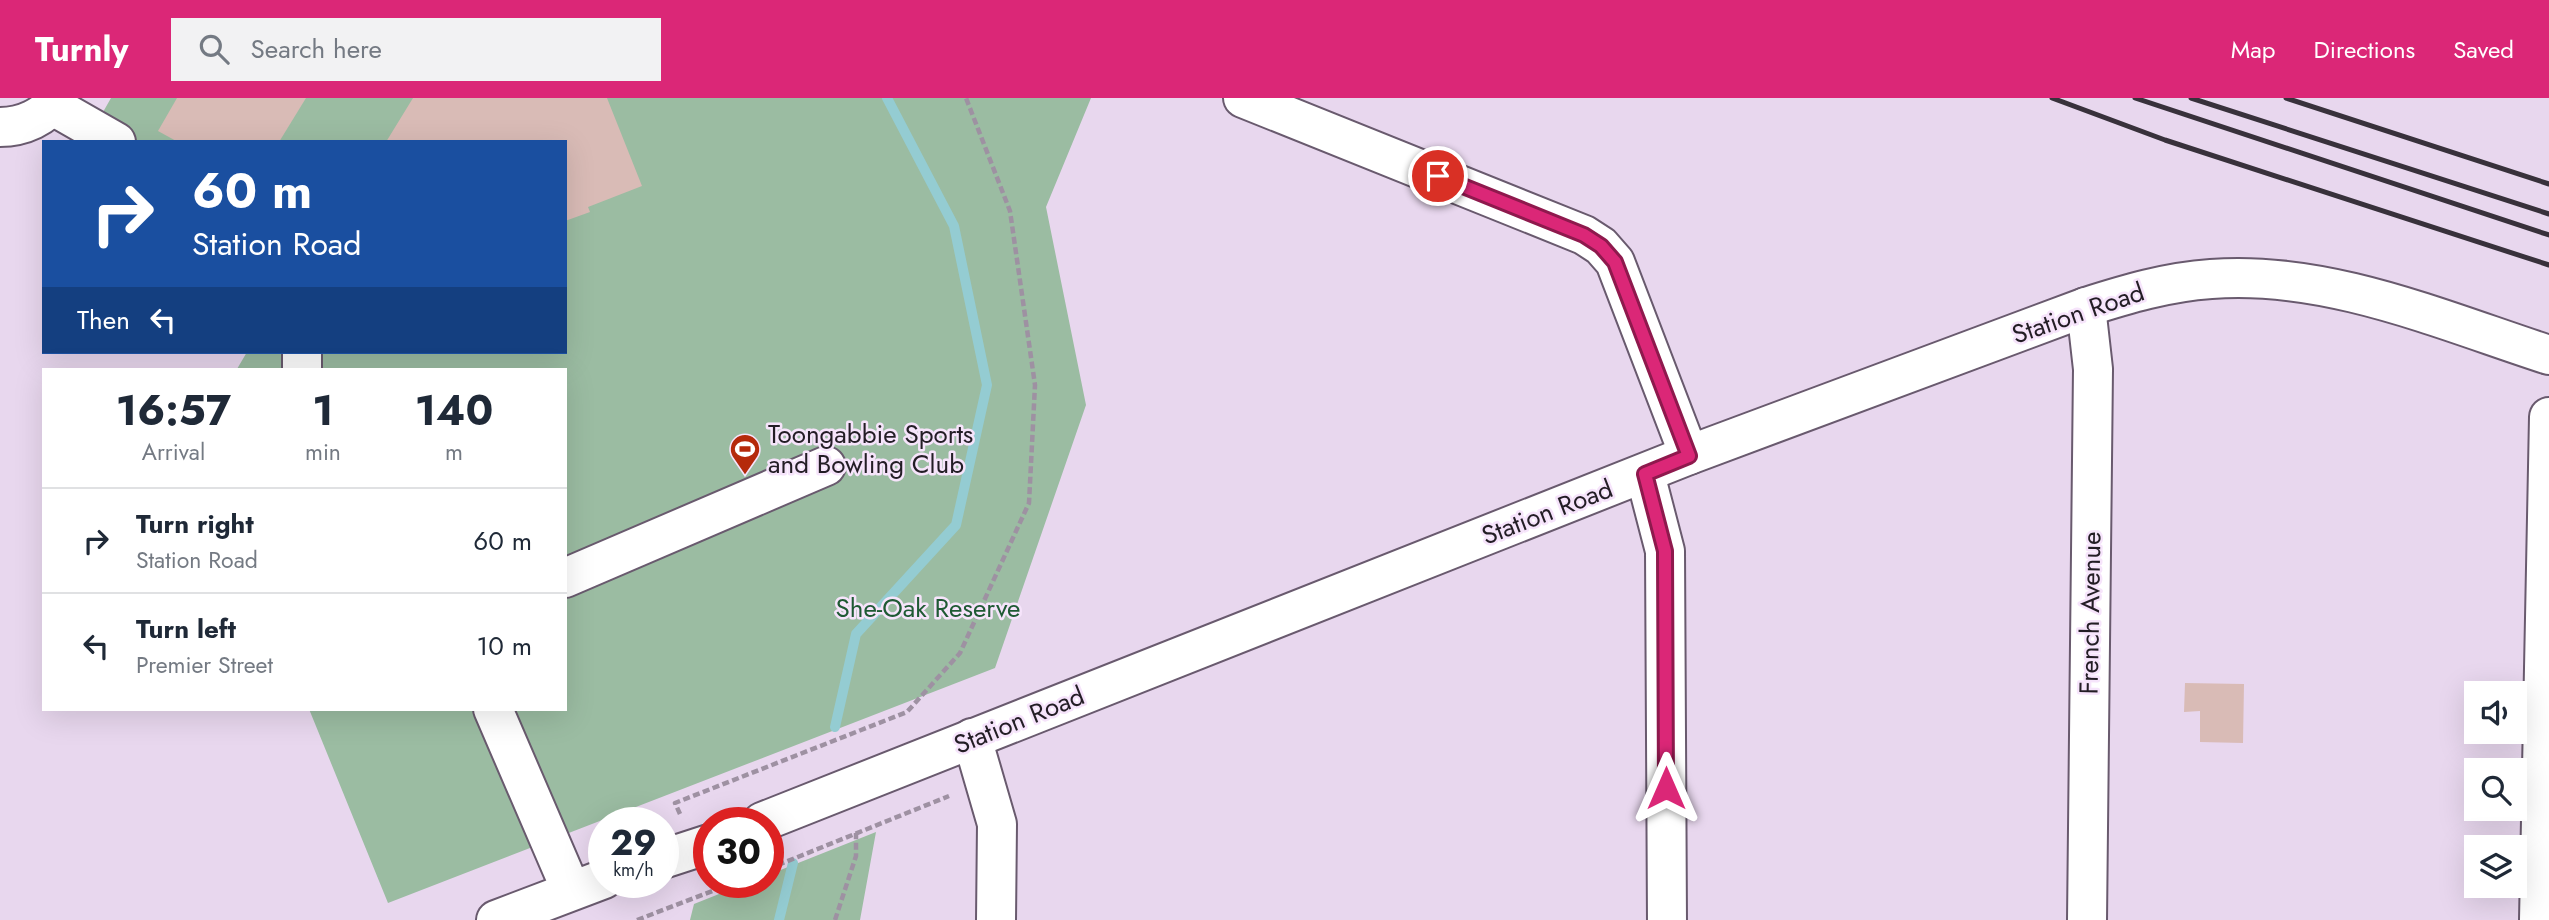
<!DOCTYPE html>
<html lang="en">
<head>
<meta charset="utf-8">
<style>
  :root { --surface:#fff; --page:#f2f2f3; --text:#1f2937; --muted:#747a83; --line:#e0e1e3; --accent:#db2777 }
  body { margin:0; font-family:Jost,sans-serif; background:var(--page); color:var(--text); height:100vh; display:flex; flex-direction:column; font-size:26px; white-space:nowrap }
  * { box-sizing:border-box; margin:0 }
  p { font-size:23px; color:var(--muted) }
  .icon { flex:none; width:38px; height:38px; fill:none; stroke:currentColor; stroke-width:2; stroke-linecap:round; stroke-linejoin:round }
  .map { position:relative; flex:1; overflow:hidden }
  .side { position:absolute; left:42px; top:270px; width:525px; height:343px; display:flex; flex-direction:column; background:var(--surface); border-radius:0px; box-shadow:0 7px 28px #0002 }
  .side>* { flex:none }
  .guide { position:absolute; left:42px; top:42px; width:525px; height:214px; border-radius:0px; box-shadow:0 7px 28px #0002; background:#1a4fa0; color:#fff; overflow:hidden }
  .buttons { position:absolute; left:2464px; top:583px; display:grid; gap:14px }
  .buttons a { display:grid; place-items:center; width:63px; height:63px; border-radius:0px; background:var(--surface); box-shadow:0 7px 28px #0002; font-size:35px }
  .speed { position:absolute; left:588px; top:709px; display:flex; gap:14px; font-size:35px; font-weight:700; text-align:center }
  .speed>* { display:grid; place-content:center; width:91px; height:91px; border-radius:50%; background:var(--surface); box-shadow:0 7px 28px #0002; line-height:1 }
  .speed small { font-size:18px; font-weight:400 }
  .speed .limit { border:10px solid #d22; background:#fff; color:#111 }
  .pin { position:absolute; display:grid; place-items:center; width:60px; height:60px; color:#fff; margin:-30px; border:4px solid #fff; border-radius:50%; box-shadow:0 2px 7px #0007 }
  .me { position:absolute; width:77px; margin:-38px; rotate:0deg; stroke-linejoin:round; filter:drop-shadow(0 0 5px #0008) }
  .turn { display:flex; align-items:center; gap:24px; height:147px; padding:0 35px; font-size:32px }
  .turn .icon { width:91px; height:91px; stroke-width:2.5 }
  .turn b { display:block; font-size:49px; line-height:60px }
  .then { display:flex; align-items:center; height:66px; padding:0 35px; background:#0003; gap:14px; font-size:26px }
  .eta { display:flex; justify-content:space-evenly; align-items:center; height:119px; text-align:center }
  .eta b { font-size:42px; font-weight:700; line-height:49px }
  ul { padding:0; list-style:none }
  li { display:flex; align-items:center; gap:21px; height:105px; padding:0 35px; border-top:2px solid var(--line) }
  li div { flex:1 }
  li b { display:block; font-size:26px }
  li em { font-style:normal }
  header { display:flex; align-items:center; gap:42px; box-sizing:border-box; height:98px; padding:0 35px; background:var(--accent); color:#fff }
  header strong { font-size:33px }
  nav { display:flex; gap:38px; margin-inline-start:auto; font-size:24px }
  .search { width:490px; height:63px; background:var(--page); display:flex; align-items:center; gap:18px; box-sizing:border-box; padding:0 24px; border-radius:0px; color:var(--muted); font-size:26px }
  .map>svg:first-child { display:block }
  .green { fill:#9bbca2 }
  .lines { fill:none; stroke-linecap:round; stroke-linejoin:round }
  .stream { stroke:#94ccd2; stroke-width:10 }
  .building { fill:#d9bbb6 }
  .minor-casing { stroke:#695a6e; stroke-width:42 }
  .major-casing { stroke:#695a6e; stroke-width:42 }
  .path { stroke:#9e91a2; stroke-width:4.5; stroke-dasharray:7 3.5; stroke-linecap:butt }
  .minor { stroke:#fff; stroke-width:38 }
  .major { stroke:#fff; stroke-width:38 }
  .rail { stroke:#38313b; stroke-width:5 }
  .route-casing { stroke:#8e194d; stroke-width:18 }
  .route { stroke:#db2777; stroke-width:12 }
  .labels { text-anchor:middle; stroke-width:5; stroke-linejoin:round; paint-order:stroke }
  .street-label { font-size:26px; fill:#231d25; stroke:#f6e4fb }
  .poi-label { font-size:26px; fill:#231d25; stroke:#f6e4fb; text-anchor:start }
  .park-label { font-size:26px; fill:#1f5a34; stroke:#f6e4fb }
</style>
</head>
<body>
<header>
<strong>Turnly</strong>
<div class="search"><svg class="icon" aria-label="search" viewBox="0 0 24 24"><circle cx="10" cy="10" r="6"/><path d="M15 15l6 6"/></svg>Search here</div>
<nav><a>Map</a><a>Directions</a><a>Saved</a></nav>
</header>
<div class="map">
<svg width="2549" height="822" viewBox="0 0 2549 822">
  <rect width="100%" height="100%" fill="#e8d7ee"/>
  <!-- green -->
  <g class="green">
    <path d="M111,0H1091L1046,109L1086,307L995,570L388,805L309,611H565V271H237L247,254H565V44H86Z"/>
    <path d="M876,734L860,822H690L694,806L749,784H768V777Z"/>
  </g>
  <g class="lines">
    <!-- stream -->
    <g class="stream">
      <path d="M835,629L856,536L956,427L987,287L954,128L887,0"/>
      <path d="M779,822L793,765"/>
    </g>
  </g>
  <!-- building -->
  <g class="building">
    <path d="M177,0H306L279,44H178L158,33Z"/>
    <path d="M413,0H607L642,88L588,109L590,114L565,123V44H386Z"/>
    <path d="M2185,585L2244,586L2243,645L2200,644V613L2184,614Z"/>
  </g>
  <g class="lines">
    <!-- minor casing -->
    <g class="minor-casing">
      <g id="minor">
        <path d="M1243,0L1584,137L1601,148L1615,164L1689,357"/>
        <path d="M53,8L116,44"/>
        <path d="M2086,209L2093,271L2087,822"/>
        <path d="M302,271V254"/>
        <path d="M1645,376L1665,453L1667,822"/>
        <path d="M565,480L826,368"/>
        <path d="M493,611L571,792"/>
        <path d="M972,640L997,726L996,822"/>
        <path d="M2539,822L2549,319"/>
      </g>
    </g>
    <!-- major casing -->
    <g class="major-casing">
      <g id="major">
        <path d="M0,29C23,29 45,19 58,0"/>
        <path d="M762,724L1689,357L2086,209C2127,196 2167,184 2211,181C2327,172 2441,222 2549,257"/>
        <path d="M663,761L709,746"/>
        <path d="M496,822L604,781"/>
      </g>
    </g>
    <!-- path -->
    <g class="path">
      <path d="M680,716L675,705L907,614L960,555L1029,405L1035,287L1010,113L966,0"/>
      <path d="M768,771L949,698"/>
      <path d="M637,822L736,784"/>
      <path d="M835,822L856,758V735"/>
    </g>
    <!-- minor -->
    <use href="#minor" class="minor"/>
    <!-- major -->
    <use href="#major" class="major"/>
    <!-- rail -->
    <g class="rail">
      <path d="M2052,0L2165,42L2549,167"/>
      <path d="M2135,0L2549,137"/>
      <path d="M2191,0L2549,116"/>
      <path d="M2286,0L2549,86"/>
    </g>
  </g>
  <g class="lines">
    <!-- route casing -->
    <g class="route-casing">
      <path id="route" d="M1438,78L1584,137L1601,148L1615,164L1689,358L1645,376L1665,453L1666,690"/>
    </g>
    <!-- route -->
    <use href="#route" class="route"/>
  </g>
  <!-- icons -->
  <defs>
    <g id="stadium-pin" transform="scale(1.575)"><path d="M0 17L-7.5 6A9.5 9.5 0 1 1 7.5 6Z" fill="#b5290b" stroke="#f6e4fb"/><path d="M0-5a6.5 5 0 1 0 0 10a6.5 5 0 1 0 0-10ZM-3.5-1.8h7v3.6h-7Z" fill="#fff"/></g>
  </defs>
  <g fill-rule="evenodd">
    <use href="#stadium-pin" x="745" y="351"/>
  </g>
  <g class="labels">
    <!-- street labels -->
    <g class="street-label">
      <text transform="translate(2078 215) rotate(-19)" y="9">Station Road</text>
      <text transform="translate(1547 414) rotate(-21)" y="9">Station Road</text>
      <text transform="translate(2090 515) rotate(-89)" y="9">French Avenue</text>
      <text transform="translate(1019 622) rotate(-22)" y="9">Station Road</text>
    </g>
    <!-- poi labels -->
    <g class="poi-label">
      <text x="768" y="345">Toongabbie Sports<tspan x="768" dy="30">and Bowling Club</tspan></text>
    </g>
    <!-- park labels -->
    <g class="park-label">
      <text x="928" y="519">She-Oak Reserve</text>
    </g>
  </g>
</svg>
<div class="buttons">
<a><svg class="icon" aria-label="sound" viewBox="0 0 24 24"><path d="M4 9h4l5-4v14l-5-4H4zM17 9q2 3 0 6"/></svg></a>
<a><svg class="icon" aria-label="search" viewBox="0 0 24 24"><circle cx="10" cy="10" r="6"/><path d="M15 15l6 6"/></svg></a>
<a><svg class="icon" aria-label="layers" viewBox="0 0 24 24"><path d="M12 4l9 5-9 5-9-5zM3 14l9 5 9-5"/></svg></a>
</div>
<div class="speed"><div>29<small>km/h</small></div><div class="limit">30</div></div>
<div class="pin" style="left:1438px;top:78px;background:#d93025"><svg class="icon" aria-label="arrive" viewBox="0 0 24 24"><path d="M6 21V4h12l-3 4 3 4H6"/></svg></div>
<svg class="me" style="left:1666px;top:690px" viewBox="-20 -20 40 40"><path d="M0-17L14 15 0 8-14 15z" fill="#db2777" stroke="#fff" stroke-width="4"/></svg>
<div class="guide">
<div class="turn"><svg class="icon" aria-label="right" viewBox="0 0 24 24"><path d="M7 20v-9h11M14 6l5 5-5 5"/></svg><div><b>60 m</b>Station Road</div></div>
<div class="then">Then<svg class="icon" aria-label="left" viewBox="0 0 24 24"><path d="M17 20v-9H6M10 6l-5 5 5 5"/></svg></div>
</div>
<section class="side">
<div class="eta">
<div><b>16:57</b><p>Arrival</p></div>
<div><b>1</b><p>min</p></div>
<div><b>140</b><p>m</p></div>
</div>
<ul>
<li><svg class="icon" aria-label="right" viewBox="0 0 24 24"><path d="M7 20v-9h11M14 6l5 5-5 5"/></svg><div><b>Turn right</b><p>Station Road</p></div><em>60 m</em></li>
<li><svg class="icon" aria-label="left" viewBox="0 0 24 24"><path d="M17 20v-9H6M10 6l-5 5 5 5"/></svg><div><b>Turn left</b><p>Premier Street</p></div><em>10 m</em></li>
</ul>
</section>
</div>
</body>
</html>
